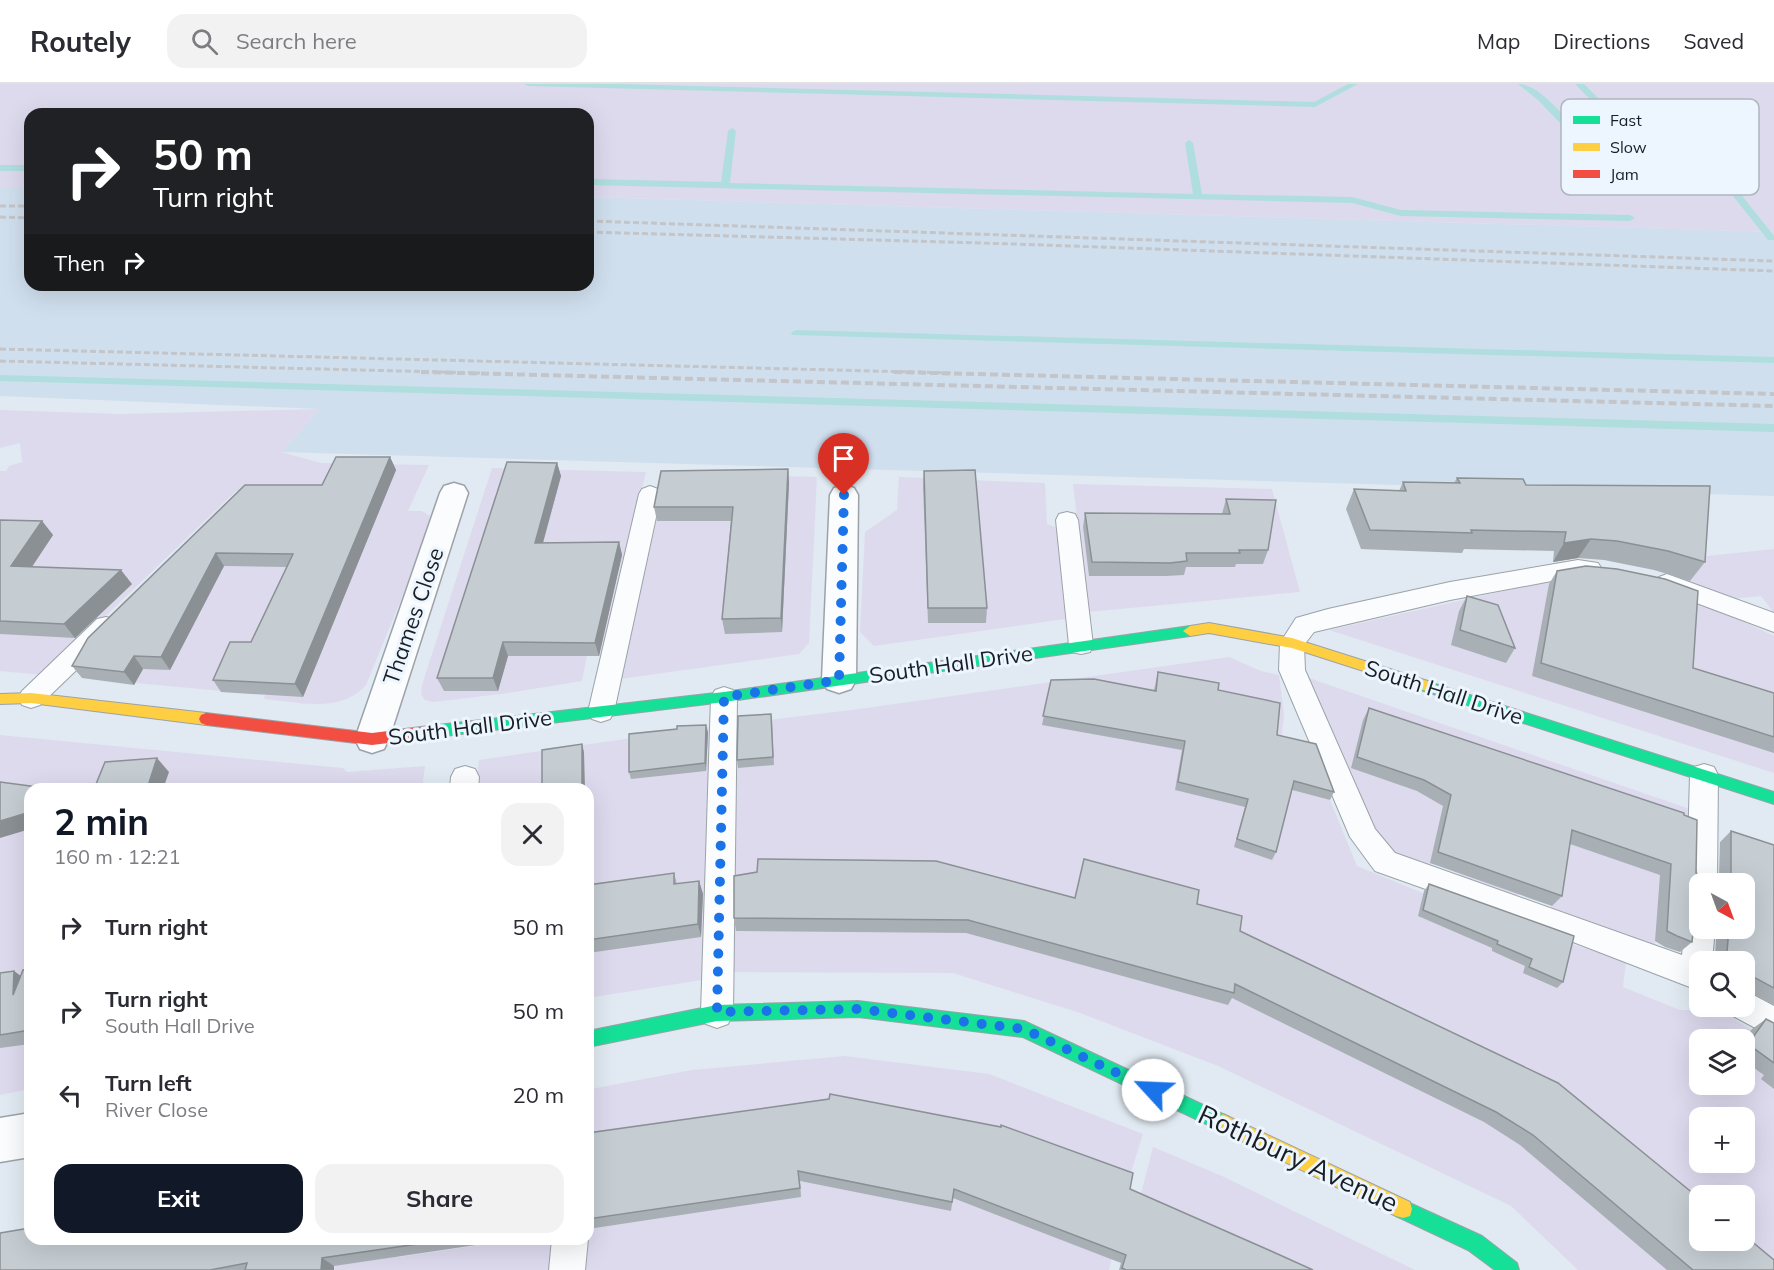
<!DOCTYPE html>
<html lang="en">
<head>
<meta charset="utf-8">
<style>
  :root { --surface:#fff; --page:#f2f2f3; --text:#2b2b33; --muted:#7c7c81; --line:#e1e1e2; --accent:#111827 }
  body { margin:0; font-family:Mulish,sans-serif; background:var(--page); color:var(--text); height:100vh; display:flex; flex-direction:column; font-size:22px; white-space:nowrap }
  * { box-sizing:border-box; margin:0 }
  p { font-size:20px; color:var(--muted) }
  .icon { flex:none; width:33px; height:33px; fill:none; stroke:currentColor; stroke-width:2; stroke-linecap:round; stroke-linejoin:round }
  .map { position:relative; flex:1; overflow:hidden }
  .drawer { position:absolute; left:24px; top:699px; width:570px; height:462px; display:flex; flex-direction:column; background:var(--surface); border-radius:18px; box-shadow:0 6px 24px #0002 }
  .drawer>* { flex:none }
  .banner { position:absolute; left:24px; top:24px; width:570px; height:183px; border-radius:18px; box-shadow:0 6px 24px #0002; background:#202124; color:#fff; overflow:hidden }
  .needle { width:39px; rotate:139deg }
  .tools { position:absolute; left:1689px; top:789px; display:grid; gap:12px }
  .tools a { display:grid; place-items:center; width:66px; height:66px; border-radius:12px; background:var(--surface); box-shadow:0 6px 24px #0002; font-size:30px }
  .pin { position:absolute; display:grid; place-items:center; width:51px; height:51px; color:#fff; margin:-62px -26px; border-radius:50% 50% 50% 0; rotate:-45deg; box-shadow:0 0 6px #0007 }
  .pin .icon { rotate:45deg }
  .me { position:absolute; width:66px; margin:-33px; rotate:295deg; stroke-linejoin:round; filter:drop-shadow(0 0 4px #0008) }
  .turn { display:flex; align-items:center; gap:21px; height:126px; padding:0 30px; font-size:27px }
  .turn .icon { width:78px; height:78px; stroke-width:2.5 }
  .turn b { display:block; font-size:42px; line-height:51px }
  .then { display:flex; align-items:center; height:57px; padding:0 30px; background:#0003; gap:12px; font-size:22px }
  .round { display:grid; place-items:center; flex:none; width:63px; height:63px; border-radius:18px; background:var(--page) }
  .head { display:flex; align-items:center; justify-content:space-between; height:102px; padding:0 30px }
  h1 { font-size:36px; font-weight:700; line-height:45px; color:var(--accent) }
  .cta { display:flex; gap:12px; margin-top:auto; padding:12px 30px }
  .cta a { flex:1; height:69px; border-radius:18px; background:var(--accent); color:#fff; font-size:24px; font-weight:700; line-height:69px; text-align:center }
  .cta a+a { background:var(--page); color:var(--text) }
  ul { padding:0; list-style:none }
  li { display:flex; align-items:center; gap:18px; height:84px; padding:0 30px }
  li div { flex:1 }
  li b { display:block; font-size:22px }
  li em { font-style:normal }
  header { display:flex; align-items:center; gap:36px; box-sizing:border-box; height:84px; padding:0 30px; background:var(--surface); border-bottom:2px solid var(--line) }
  header strong { font-size:28px }
  nav { display:flex; gap:33px; margin-inline-start:auto; font-size:21px }
  .search { width:420px; height:54px; background:var(--page); display:flex; align-items:center; gap:15px; box-sizing:border-box; padding:0 21px; border-radius:18px; color:var(--muted); font-size:22px }
  .map>svg:first-child { display:block }
  .built { fill:#d0dfee }
  .green { fill:#dddaee; fill-rule:evenodd }
  .lines { fill:none; stroke-linecap:round; stroke-linejoin:round }
  .stream { fill:#b0dede; fill-rule:evenodd }
  .lane-casing { stroke:#9ba2a8; stroke-width:2 }
  .street-casing { stroke:#9ba2a8; stroke-width:3 }
  .fast-casing { stroke:#9ba2a8; stroke-width:2 }
  .slow-casing { stroke:#9ba2a8; stroke-width:2 }
  .jam-casing { stroke:#9ba2a8; stroke-width:2 }
  .lane { fill:#fafcfd; fill-rule:evenodd }
  .street { fill:#fafcfd; fill-rule:evenodd }
  .fast { fill:#16e098; fill-rule:evenodd }
  .slow { fill:#ffcf43; fill-rule:evenodd }
  .jam { fill:#f24e42; fill-rule:evenodd }
  .rail-far1 { stroke:#c3c5c8; stroke-width:3; stroke-dasharray:6 3; stroke-linecap:butt }
  .rail { stroke:#c3c5c8; stroke-width:4; stroke-dasharray:8 4; stroke-linecap:butt }
  .wall { fill:#a9b0b5 }
  .shaded-wall { fill:#8a9094 }
  .building { fill:#c5cdd3; stroke:#8a9094; stroke-width:1.5 }
  .route { stroke:#1a73e8; stroke-width:10; stroke-dasharray:0 18 }
  .labels { text-anchor:middle; stroke-width:6; stroke-linejoin:round; paint-order:stroke }
  .street-label { font-size:22px; fill:#181e23; stroke:#edf6ff }
  .near-street-label { font-size:27px; fill:#181e23; stroke:#edf6ff }
  .key { fill:#edf6ff; stroke:#adb5bd; stroke-width:1.5 }
  .key-label { font-size:16px; fill:#181e23 }
</style>
</head>
<body>
<header>
<strong>Routely</strong>
<div class="search"><svg class="icon" aria-label="search" viewBox="0 0 24 24"><circle cx="10" cy="10" r="6"/><path d="M15 15l6 6"/></svg>Search here</div>
<nav><a>Map</a><a>Directions</a><a>Saved</a></nav>
</header>
<div class="map">
<svg width="1774" height="1186" viewBox="0 0 1774 1186">
  <rect width="100%" height="100%" fill="#e1eaf2"/>
  <!-- built -->
  <path class="built" d="M0,103H30V201H588V113L1774,148V412L281,368L320,325L0,312Z"/>
  <!-- green -->
  <g class="green">
    <path d="M0,0H1774V148L588,113V30H30V103H0Z"/>
    <path d="M320,325L281,368L321,379L429,381L408,427H422L432,433V440L366,601C341,630 298,618 264,615L265,611L82,594L100,564L252,407H236L44,591L0,587V387H6L9,382L22,378L20,359L0,364V326L121,330Z"/>
    <path d="M492,384L646,388L625,471L604,572H587L582,597L501,610L433,618L425,616L421,611L422,601Z"/>
    <path d="M673,389L817,393L809,559L799,570L620,595L664,403Z"/>
    <path d="M899,393L1045,399L1047,440L1058,444L1065,535L874,562L860,548L865,448L897,426Z"/>
    <path d="M1073,400L1272,405L1300,508L1088,528Z"/>
    <path d="M1774,465V529L1761,512L1730,515L1677,493L1668,476Z"/>
    <path d="M1568,493L1708,521L1774,552V689L1329,546L1549,497L1568,502Z"/>
    <path d="M1229,573L1261,587L1279,591L1284,631L1281,658L1287,705L1330,716L1357,782L1442,817L1626,878L1623,903L1680,926H1701L1731,933L1774,960V1186H1578L1511,1122L1218,982L1080,929L953,889L730,888L734,640L859,625ZM1700,956H1744V1000H1700ZM1700,1034H1744V1078H1700ZM1700,1112H1744V1156H1700Z"/>
    <path d="M1306,593L1690,725L1684,867L1656,856L1654,864L1551,826L1552,819L1524,809L1513,812L1465,795L1458,789L1431,779L1428,784L1380,763Z"/>
    <path d="M716,642L708,895L588,914V705H476L479,676Z"/>
    <path d="M0,651L343,684L347,688L425,682L422,705H30V1005L0,1011Z"/>
    <path d="M845,972L989,990L1143,1050L1128,1098L1109,1186H581L588,1155V1066L591,1005L692,986ZM744,1038L749,1121L644,1135Z"/>
    <path d="M1153,1063L1222,1092L1415,1186H1287L1138,1121Z"/>
    <path d="M338,1155L400,1173L522,1155H563L561,1186H334Z"/>
  </g>
  <g class="lines">
    <!-- stream -->
    <g class="stream">
      <path d="M524,0H618L1314,18L1348,0H1358L1315,23L528,2Z"/>
      <path d="M1518,0C1541,0 1569,39 1585,55V59H1579L1538,16Z"/>
      <path d="M1575,0H1584L1663,79L1720,84L1774,152V156H1768L1714,88L1657,83Z"/>
      <path d="M732,44L736,47L730,99L1193,110L1185,59L1189,56L1193,59L1202,110L1352,113L1401,126L1630,131L1635,134L1630,137L1401,132L1352,119L588,101V95L721,98L728,47Z"/>
      <rect x="0" y="81" width="30" height="6"/>
      <path d="M796,246L1774,273V279L792,251L791,249Z"/>
      <path d="M0,291L1774,340V348L0,297Z"/>
    </g>
    <!-- lane casing -->
    <g class="lane-casing">
      <g id="lane">
        <path d="M650,402L658,405L661,410L614,628L610,635L601,638L592,635L588,628L639,410L642,405Z"/>
        <path d="M1067,428L1075,430L1078,436L1093,561L1090,568L1081,570L1072,568L1069,561L1056,436L1059,430Z"/>
        <path d="M1578,476L1598,479L1602,485L1598,491L1590,493L1578,492L1450,516L1314,548L1304,561L1305,586L1375,745L1395,769L1682,871L1685,840L1689,830L1700,827V844H1715L1712,878H1700V907L1555,851L1375,787L1350,753L1279,586L1280,559L1296,534L1328,525L1450,498Z"/>
        <path d="M1667,490L1774,529V548L1659,505L1655,499L1659,493Z"/>
        <path d="M106,533L115,535L118,542L115,549L40,621L31,624L22,621L18,614L22,607L97,535Z"/>
        <path d="M724,603L733,606L737,613L733,929L728,940L717,944L706,940L701,929L711,613L715,606Z"/>
        <path d="M1704,680L1714,683L1718,691L1717,800H1700V812L1692,809L1687,800L1690,691L1694,683Z"/>
        <path d="M465,682L475,685L479,693L478,705H450L451,693L455,685Z"/>
        <path d="M1744,906L1774,922V954L1733,932L1729,922H1744Z"/>
        <path d="M552,1155H588L585,1186H549Z"/>
      </g>
    </g>
    <!-- street casing -->
    <g class="street-casing">
      <g id="street">
        <path d="M454,399L464,402L468,409L389,655L384,665L372,669L360,665L355,655L440,409L444,402Z"/>
        <path d="M844,401L854,404L858,411L856,596L851,605L839,609L827,605L822,596L830,411L834,404Z"/>
        <path d="M30,1029V1073L0,1078V1034Z"/>
      </g>
    </g>
    <!-- fast casing -->
    <g class="fast-casing">
      <g id="fast">
        <path d="M1190,542L1197,547L1190,552L724,618L429,654L424,652L422,648L424,644L429,642L724,608Z"/>
        <path d="M1426,597L1774,708V720L1421,606L1419,602L1421,598Z"/>
        <path d="M858,917L1024,937L1229,1033L1232,1039L1229,1045L1223,1048L1023,953L858,933L717,937L588,963V947L717,921Z"/>
        <path d="M1403,1116L1482,1152L1517,1179L1519,1186H1495L1468,1166L1396,1132L1394,1125L1396,1118Z"/>
      </g>
    </g>
    <!-- slow casing -->
    <g class="slow-casing">
      <g id="slow">
        <path d="M1209,539L1292,554L1431,598L1433,602L1431,606L1426,607L1292,564L1209,549L1190,552L1183,547L1190,542Z"/>
        <path d="M31,609L206,629L211,631L213,635L211,639L206,641L31,619L0,620V610Z"/>
        <path d="M1223,1030L1410,1118L1412,1125L1410,1132L1403,1134L1396,1132L1217,1045L1214,1039L1217,1033Z"/>
      </g>
    </g>
    <!-- jam casing -->
    <g class="jam-casing">
      <path id="jam" d="M206,629L372,649L429,642L434,644L436,648L434,652L429,654L372,661L206,641L201,639L199,635L201,631Z"/>
    </g>
    <!-- lane -->
    <use href="#lane" class="lane"/>
    <!-- street -->
    <use href="#street" class="street"/>
    <!-- fast -->
    <use href="#fast" class="fast"/>
    <!-- slow -->
    <use href="#slow" class="slow"/>
    <!-- jam -->
    <use href="#jam" class="jam"/>
    <!-- rail-far1 -->
    <g class="rail-far1">
      <path d="M0,122H30"/>
      <path d="M0,133L30,134"/>
      <path d="M588,137L1774,177"/>
      <path d="M588,148L1015,160L1774,187"/>
      <path d="M0,265L953,289"/>
      <path d="M0,277L480,289"/>
    </g>
    <!-- rail -->
    <g class="rail">
      <path d="M421,288L1774,322"/>
      <path d="M894,288L1774,310"/>
    </g>
  </g>
  <!-- wall -->
  <g class="wall">
    <path d="M390,373L396,386L303,613L221,608L213,596L251,558L287,483L224,482L170,586L143,585L134,601L82,594L72,582L245,401H322Z"/>
    <path d="M557,379L561,392L543,459L619,458L622,471L599,572H508L498,607H444L437,594Z"/>
    <path d="M788,385L789,399L782,548L725,550L722,535L731,437H657L654,423Z"/>
    <path d="M924,387L987,524L986,539H928L923,402Z"/>
    <path d="M1457,394L1526,401L1705,478L1690,497L1654,486L1604,476L1578,474L1553,478L1554,467L1464,465L1462,469L1361,465L1346,425L1354,405L1399,407L1403,398L1454,399Z"/>
    <path d="M1226,415L1268,466L1263,480H1236L1235,483H1186L1184,491L1166,492H1089L1083,443L1085,429L1222,430Z"/>
    <path d="M0,436L42,437L53,451L32,483L132,500L75,554L0,550Z"/>
    <path d="M1557,487L1693,584L1774,609V669L1532,592L1549,500Z"/>
    <path d="M1467,512L1515,564L1506,579L1451,561L1459,527Z"/>
    <path d="M1158,588L1218,606L1277,651L1334,708L1330,716L1292,706L1276,768L1272,776L1234,763L1245,723L1175,706L1182,666L1042,641L1051,596L1154,606Z"/>
    <path d="M1369,624L1684,731L1700,800V826L1696,827L1695,829L1692,858L1680,868L1665,863L1655,857L1660,791L1570,760L1562,812L1552,822L1430,779L1443,722L1417,707L1351,684L1363,636Z"/>
    <path d="M772,637L774,681L738,684L737,676Z"/>
    <path d="M708,648L706,687L631,695L629,688Z"/>
    <path d="M1731,747L1774,761V921L1744,905V878H1706L1715,870L1717,844H1744V800H1705L1714,791H1719L1720,758Z"/>
    <path d="M674,789L677,800L699,797L703,810L701,853L588,869V801Z"/>
    <path d="M1429,800L1563,898L1557,904L1523,889L1525,882L1492,867V864L1418,832L1424,807Z"/>
    <path d="M1197,820L1240,847L1774,1186H1667L1520,1061L1484,1038L1232,914L1228,921L966,849L736,847L734,834Z"/>
    <path d="M30,885V960L0,964V889L14,887L20,892Z"/>
    <path d="M1766,935L1774,939V1005L1761,995L1764,991L1744,977V956L1752,945Z"/>
    <path d="M588,1049L1130,1105L1313,1186H1119L1121,1179L953,1114L951,1127L800,1097L801,1113L588,1145Z"/>
    <path d="M30,1155H517L334,1182V1186H0Z"/>
  </g>
  <!-- shaded-wall -->
  <g class="shaded-wall">
    <path d="M390,373L396,386L303,613L295,600Z"/>
    <path d="M557,379L561,392L539,473L535,459Z"/>
    <path d="M788,385L789,399L782,548L781,534Z"/>
    <path d="M42,437L53,451L23,496L11,482Z"/>
    <path d="M1591,455L1578,474L1553,478L1564,459Z"/>
    <path d="M619,458L622,471L599,572L595,559Z"/>
    <path d="M216,469L224,482L170,586L161,573Z"/>
    <path d="M121,486L132,500L75,554L64,540Z"/>
    <path d="M503,558L508,572L498,607L493,594Z"/>
    <path d="M134,572L143,585L134,601L124,588Z"/>
    <path d="M706,641L708,648L706,687L705,679Z"/>
    <path d="M582,660L584,668L585,705H582Z"/>
    <path d="M157,674L169,688L163,705H147Z"/>
    <path d="M30,728V745L0,754V737Z"/>
    <path d="M699,797L703,810L701,853L698,840Z"/>
    <path d="M1700,818V826L1687,829Z"/>
    <path d="M14,887L30,899L13,911Z"/>
    <path d="M322,1174L334,1182V1186H321Z"/>
  </g>
  <!-- building -->
  <g class="building">
    <path d="M336,373H390L295,600L213,596L230,558H251L293,470L216,469L161,573L134,572L124,588L72,582L88,554L245,401H322Z"/>
    <path d="M507,378L557,379L535,459L619,458L595,559L503,558L493,594H437Z"/>
    <path d="M788,385L781,534L722,535L733,423H654L661,387Z"/>
    <path d="M975,386L987,524H928L924,387Z"/>
    <path d="M1457,394L1523,395L1526,401L1710,402L1705,478L1668,467L1617,457L1591,455L1564,459L1566,448L1471,446L1472,449L1370,446L1354,405L1406,407L1403,398L1460,399Z"/>
    <path d="M1226,415L1276,416L1268,466H1239L1240,469H1186L1187,477L1170,479L1092,478L1085,429L1230,430Z"/>
    <path d="M0,436L42,437L11,482L121,486L64,540L0,537Z"/>
    <path d="M1586,482L1617,485L1665,495L1698,507L1693,584L1774,609V653L1541,579L1557,487Z"/>
    <path d="M1467,512L1498,521L1515,564L1460,546Z"/>
    <path d="M1158,588L1219,599L1218,606L1280,619L1277,651L1316,660L1334,708L1294,697L1276,768L1237,755L1248,715L1178,698L1185,657L1043,632L1051,596L1094,595L1156,607Z"/>
    <path d="M1369,624L1684,729V731L1697,736L1696,789L1702,800H1700V818L1695,829L1692,858L1677,852L1667,847L1671,780L1572,746L1562,812L1438,768L1451,711L1424,696L1357,673Z"/>
    <path d="M771,630L773,673L737,676L738,632Z"/>
    <path d="M706,641L705,679L629,688V650L677,645V642Z"/>
    <path d="M582,660V705H542V666Z"/>
    <path d="M157,674L147,705H94L105,678Z"/>
    <path d="M0,698L53,705H30V728L0,737Z"/>
    <path d="M538,703V705H522Z"/>
    <path d="M1731,747L1774,761V904L1744,888V878H1725L1715,872V870L1727,868L1729,844H1744V800H1714V791H1729L1731,789Z"/>
    <path d="M758,775L936,777L1075,814L1084,775L1199,806L1197,820L1242,832L1240,847L1558,999L1700,1115V1156H1744V1151L1774,1176V1186H1693L1533,1051L1496,1028L1235,900L1234,909L968,836L734,834V792L757,788Z"/>
    <path d="M674,789V800L699,797L698,840L588,856V801Z"/>
    <path d="M1429,800L1574,852L1563,898L1529,883L1532,875L1497,860L1498,857L1423,826Z"/>
    <path d="M30,885V946L0,951V889L14,887L13,911L23,886Z"/>
    <path d="M1766,935L1774,939V979L1748,960Z"/>
    <path d="M830,1010L1001,1043V1041L1133,1089L1130,1105L1271,1167L1313,1186H1126L1122,1184L1126,1171L954,1105L952,1118L798,1087L800,1104L588,1135V1049L829,1015Z"/>
    <path d="M30,1144V1155H452L322,1174L321,1186H245L247,1179L210,1186H0V1149Z"/>
  </g>
  <g class="lines">
    <!-- route -->
    <path class="route" d="M844,411L839,596L724,613L717,928L858,925L1024,945L1153,1006"/>
  </g>
  <g class="labels">
    <!-- street labels -->
    <g class="street-label">
      <text transform="translate(413 532) rotate(-71)" y="8">Thames Close</text>
      <text transform="translate(951 580) rotate(-8)" y="8">South Hall Drive</text>
      <text transform="translate(1444 608) rotate(18)" y="8">South Hall Drive</text>
      <text transform="translate(470 643) rotate(-7)" y="8">South Hall Drive</text>
    </g>
    <!-- near-street labels -->
    <g class="near-street-label">
      <text transform="translate(1298 1075) rotate(25)" y="9">Rothbury Avenue</text>
    </g>
  </g>
  <!-- legend -->
  <rect x="1561" y="15" width="198" height="96" rx="9" class="key"/>
  <rect x="1573" y="32" width="27" height="8" fill="#16e098"/>
  <rect x="1573" y="59" width="27" height="8" fill="#ffcf43"/>
  <rect x="1573" y="86" width="27" height="8" fill="#f24e42"/>
  <g class="key-label">
    <text x="1610" y="42">Fast</text>
    <text x="1610" y="69">Slow</text>
    <text x="1610" y="96">Jam</text>
  </g>
</svg>
<div class="tools">
<a><svg class="needle" viewBox="-14 -14 28 28"><path d="M0-13l5 13h-10z" fill="#e53935"/><path d="M0 13l5-13h-10z" fill="#7c7c81"/></svg></a>
<a><svg class="icon" aria-label="search" viewBox="0 0 24 24"><circle cx="10" cy="10" r="6"/><path d="M15 15l6 6"/></svg></a>
<a><svg class="icon" aria-label="layers" viewBox="0 0 24 24"><path d="M12 4l9 5-9 5-9-5zM3 14l9 5 9-5"/></svg></a>
<a>+</a>
<a>−</a>
</div>
<div class="pin" style="left:844px;top:411px;background:#d93025"><svg class="icon" aria-label="arrive" viewBox="0 0 24 24"><path d="M6 21V4h12l-3 4 3 4H6"/></svg></div>
<svg class="me" style="left:1153px;top:1006px" viewBox="-20 -20 40 40"><circle r="19" fill="#fff"/><path d="M0-13L10 11 0 6-10 11z" fill="#1a73e8"/></svg>
<div class="banner">
<div class="turn"><svg class="icon" aria-label="right" viewBox="0 0 24 24"><path d="M7 20v-9h11M14 6l5 5-5 5"/></svg><div><b>50 m</b>Turn right</div></div>
<div class="then">Then<svg class="icon" aria-label="right" viewBox="0 0 24 24"><path d="M7 20v-9h11M14 6l5 5-5 5"/></svg></div>
</div>
<section class="drawer">
<div class="head"><div><h1>2 min</h1><p>160 m · 12:21</p></div><a class="round"><svg class="icon" aria-label="close" viewBox="0 0 24 24"><path d="M6 6l12 12M18 6L6 18"/></svg></a></div>
<ul>
<li><svg class="icon" aria-label="right" viewBox="0 0 24 24"><path d="M7 20v-9h11M14 6l5 5-5 5"/></svg><div><b>Turn right</b></div><em>50 m</em></li>
<li><svg class="icon" aria-label="right" viewBox="0 0 24 24"><path d="M7 20v-9h11M14 6l5 5-5 5"/></svg><div><b>Turn right</b><p>South Hall Drive</p></div><em>50 m</em></li>
<li><svg class="icon" aria-label="left" viewBox="0 0 24 24"><path d="M17 20v-9H6M10 6l-5 5 5 5"/></svg><div><b>Turn left</b><p>River Close</p></div><em>20 m</em></li>
</ul>
<div class="cta"><a>Exit</a><a>Share</a></div>
</section>
</div>
</body>
</html>
